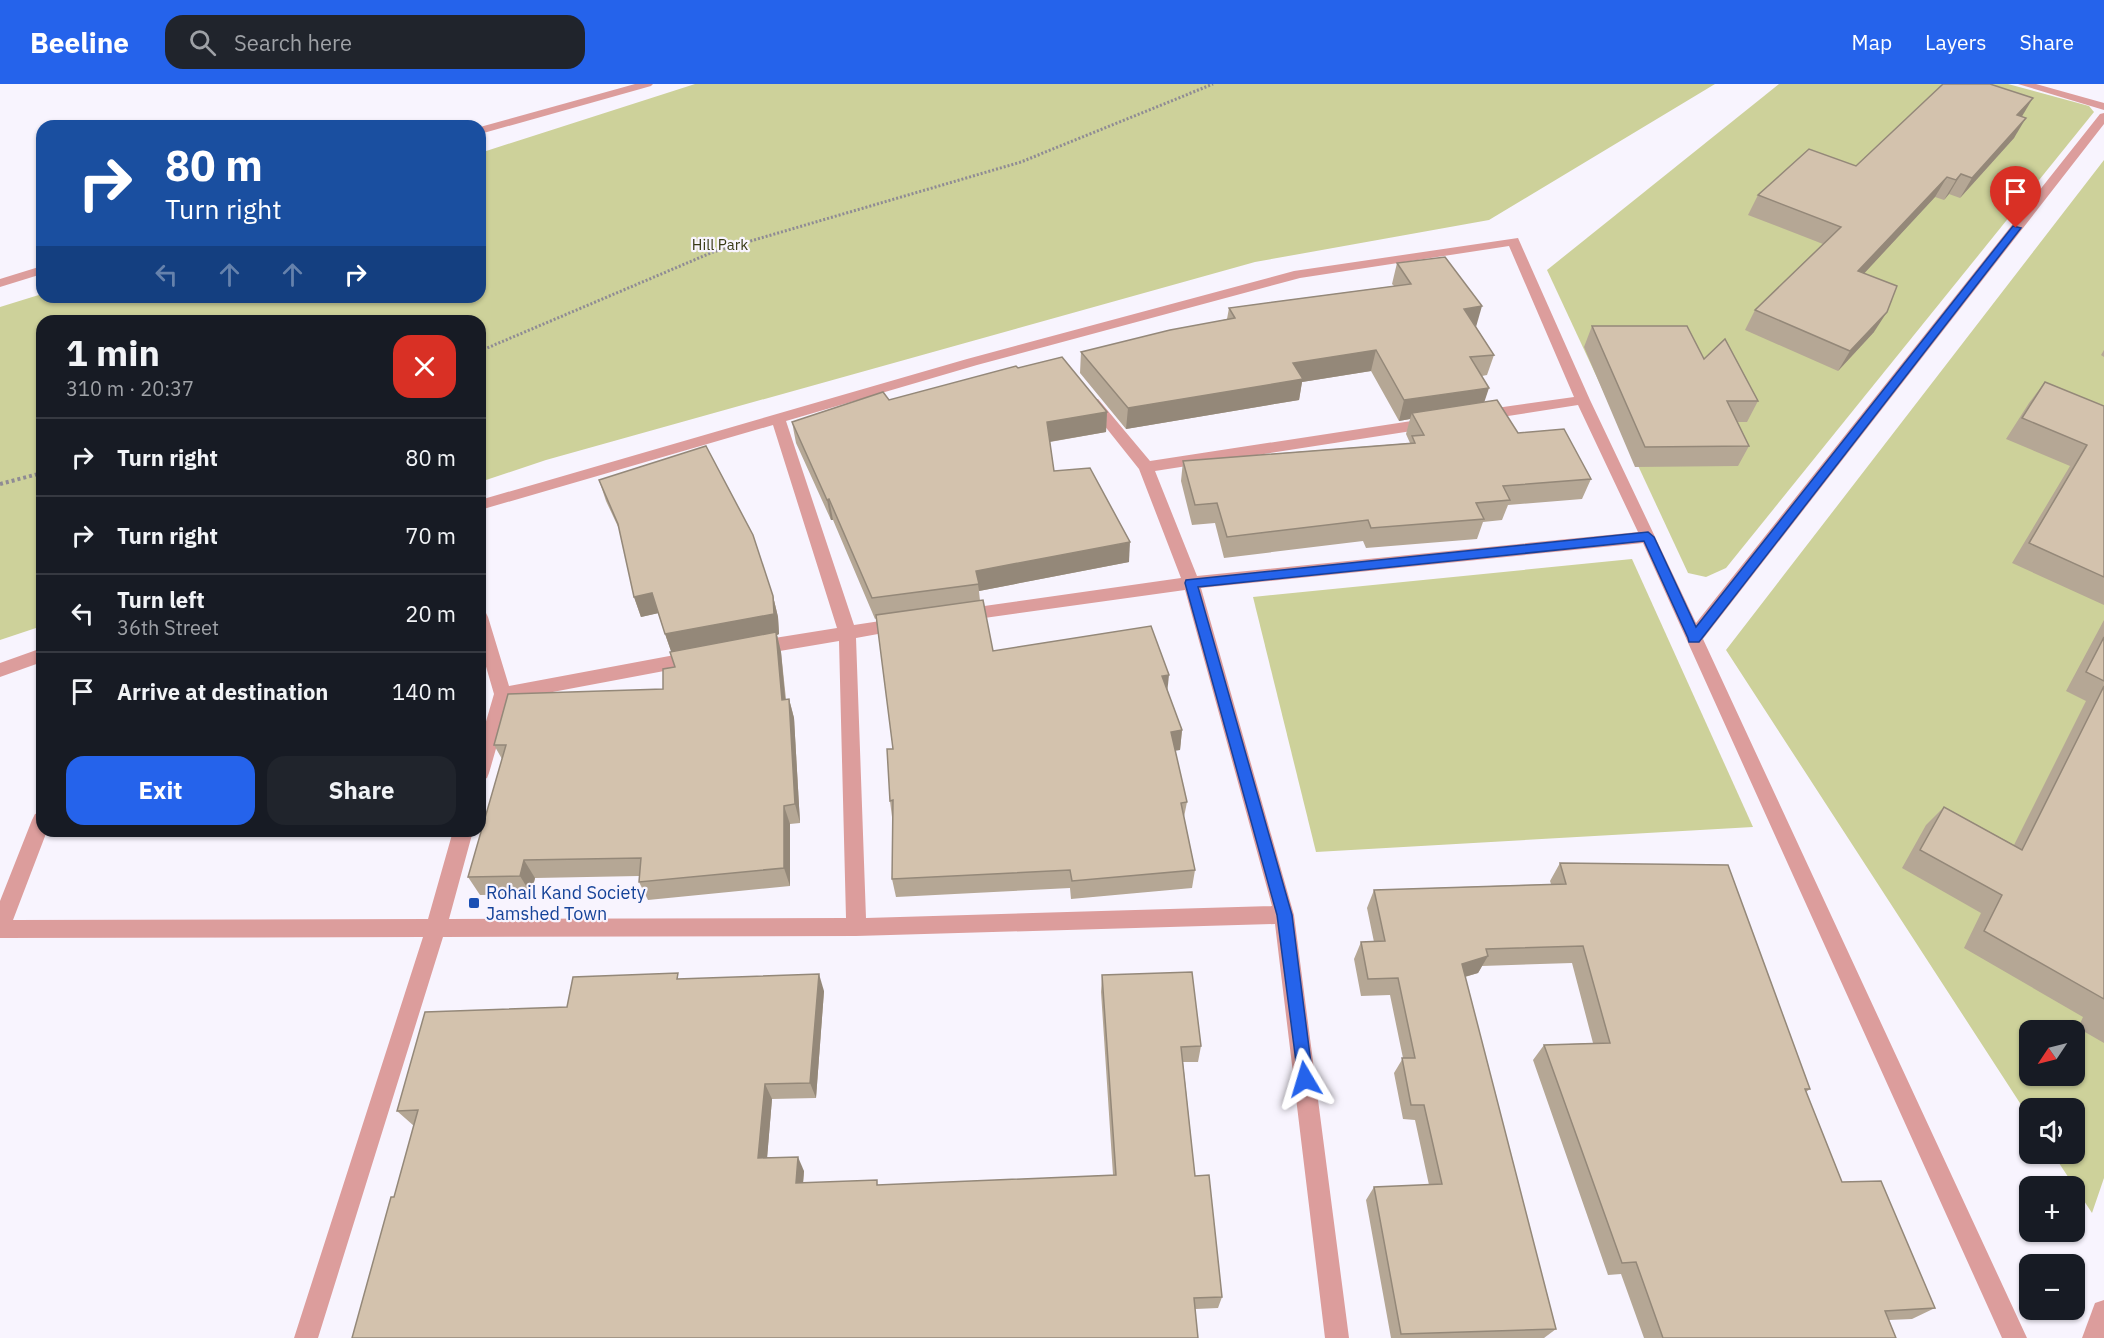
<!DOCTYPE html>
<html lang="en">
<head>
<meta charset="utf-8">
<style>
  :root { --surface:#171b24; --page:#20242c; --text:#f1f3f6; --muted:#9ea1a6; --line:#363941; --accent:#2563eb }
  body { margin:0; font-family:"IBM Plex Sans",sans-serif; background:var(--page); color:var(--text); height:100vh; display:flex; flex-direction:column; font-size:22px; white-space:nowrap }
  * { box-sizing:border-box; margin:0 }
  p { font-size:20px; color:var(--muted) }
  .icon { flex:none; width:33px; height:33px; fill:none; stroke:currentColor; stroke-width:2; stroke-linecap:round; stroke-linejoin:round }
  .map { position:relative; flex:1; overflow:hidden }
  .panel { position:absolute; left:36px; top:231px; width:450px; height:522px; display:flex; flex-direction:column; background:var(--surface); border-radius:18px; box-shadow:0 2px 4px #0004 }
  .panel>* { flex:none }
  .banner { position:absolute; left:36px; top:36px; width:450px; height:183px; border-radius:18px; box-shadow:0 2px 4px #0004; background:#1a4fa0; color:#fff; overflow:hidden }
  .needle { width:39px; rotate:235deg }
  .controls { position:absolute; left:2019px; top:936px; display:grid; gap:12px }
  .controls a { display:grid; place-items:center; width:66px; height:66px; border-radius:12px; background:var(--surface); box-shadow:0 2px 4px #0004; font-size:30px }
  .pin { position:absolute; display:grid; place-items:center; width:51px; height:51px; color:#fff; margin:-62px -26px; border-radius:50% 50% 50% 0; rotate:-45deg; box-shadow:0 0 6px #0007 }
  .pin .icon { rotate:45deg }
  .me { position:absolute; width:66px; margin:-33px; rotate:353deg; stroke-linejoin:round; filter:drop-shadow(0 0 4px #0008) }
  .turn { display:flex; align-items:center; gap:21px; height:126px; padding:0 30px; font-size:27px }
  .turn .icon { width:78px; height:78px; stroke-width:2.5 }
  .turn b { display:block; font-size:42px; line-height:51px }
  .lanes { display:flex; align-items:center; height:57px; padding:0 30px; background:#0003; justify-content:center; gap:30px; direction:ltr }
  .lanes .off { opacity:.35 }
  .round { display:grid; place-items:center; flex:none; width:63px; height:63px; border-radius:18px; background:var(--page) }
  .head { display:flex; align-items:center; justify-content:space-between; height:102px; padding:0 30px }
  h1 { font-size:36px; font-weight:700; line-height:45px }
  .action { display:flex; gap:12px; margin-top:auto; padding:12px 30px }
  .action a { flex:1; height:69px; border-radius:18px; background:var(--accent); color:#fff; font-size:24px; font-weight:700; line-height:69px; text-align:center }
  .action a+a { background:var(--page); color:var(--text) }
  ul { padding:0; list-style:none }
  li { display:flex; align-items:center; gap:18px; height:78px; padding:0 30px; border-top:2px solid var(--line) }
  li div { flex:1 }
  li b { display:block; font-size:22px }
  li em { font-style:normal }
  header { display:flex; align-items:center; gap:36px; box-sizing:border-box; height:84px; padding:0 30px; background:var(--accent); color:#fff }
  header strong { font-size:28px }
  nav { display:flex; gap:33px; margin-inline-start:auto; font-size:21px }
  .search { width:420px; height:54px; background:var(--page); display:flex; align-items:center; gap:15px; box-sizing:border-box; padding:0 21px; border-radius:18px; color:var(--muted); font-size:22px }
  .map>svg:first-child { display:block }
  .green { fill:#cdd19a; fill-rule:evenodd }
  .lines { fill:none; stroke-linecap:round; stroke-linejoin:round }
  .path-far1 { stroke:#8f8b94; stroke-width:3; stroke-dasharray:2 2; stroke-linecap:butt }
  .path { stroke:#8f8b94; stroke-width:4; stroke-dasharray:3 3; stroke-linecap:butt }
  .minor { fill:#dc9d9c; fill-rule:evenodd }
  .wall { fill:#b5a795 }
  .shaded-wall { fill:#948879 }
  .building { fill:#d3c2ad; stroke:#948879; stroke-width:1.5 }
  .route { fill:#2563eb; stroke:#184099; stroke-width:1.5 }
  .transit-dot { fill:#1a4fb4; stroke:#f8f4fe; stroke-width:2 }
  .labels { text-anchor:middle; stroke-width:4.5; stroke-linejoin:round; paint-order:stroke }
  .far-park-label { font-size:15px; fill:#383915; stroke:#f8f4fe }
  .transit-label { font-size:18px; fill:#164399; stroke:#f8f4fe; text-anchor:start }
</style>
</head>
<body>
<header>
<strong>Beeline</strong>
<div class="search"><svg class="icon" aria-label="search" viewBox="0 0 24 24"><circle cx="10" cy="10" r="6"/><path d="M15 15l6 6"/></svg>Search here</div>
<nav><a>Map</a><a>Layers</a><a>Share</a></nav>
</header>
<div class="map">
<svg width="2104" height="1254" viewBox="0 0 2104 1254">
  <rect width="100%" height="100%" fill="#f8f4fe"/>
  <!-- green -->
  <g class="green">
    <path d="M695,0H1715L1489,136L1255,178L546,376L480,398V237H42V542L0,556V223L42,210V213H480V69Z"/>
    <path d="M1779,0H2008L2089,22L2094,28L1726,484L1706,493L1688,489L1547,186Z"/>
    <path d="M2104,76V1094L2092,1129L2053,1070H2074V1024H2030L2029,1033L1726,566ZM2030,946H2074V992H2030Z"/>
    <path d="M1632,475L1753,743L1316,768L1253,513Z"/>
  </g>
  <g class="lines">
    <!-- path-far1 -->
    <path class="path-far1" d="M480,267L713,168L1021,78L1213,0"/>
    <!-- path -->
    <path class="path" d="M0,400L42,389"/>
    <!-- minor -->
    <g class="minor">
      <path d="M635,0H653L651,2L480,50V43Z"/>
      <path d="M2018,0H2036L2104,19V26Z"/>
      <path d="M2104,29V40L1703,555L2027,1254H2002L1643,459L1201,504L1294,831L1349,1254H1325L1275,840L856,852L443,853L318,1254H294L423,853L0,854V817L32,736L35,730L42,728V747H47L13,836L428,835L453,747H473L449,835L846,834L839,557L756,571L750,569L747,564L750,559L756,557L837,544L773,341L480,426V416L967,275L1294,187L1518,154L1590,316L1696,539L2100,30ZM1509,162L1574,313L1482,326L1475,331L1482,336L1578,321L1638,448L1197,492L1155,387L1431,344L1438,339L1431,334L1150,377L1098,315H1088L1086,318L1088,321L1139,385L1181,494L963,525L957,527L955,531L957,535L963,537L1185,506L1272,822L866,834L856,554L900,546L906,544L909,540L906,536L900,534L854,541L786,337L977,281L1300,194Z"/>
      <path d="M42,182V190L0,203V195Z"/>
      <path d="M480,527L486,529L488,533L509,602L696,567L702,569L705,574L702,579L696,581L510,616L489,689L487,694L480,697V658L494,610L480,562Z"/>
      <path d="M42,564V578L0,593V579Z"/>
      <path d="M2104,1216V1254H2082L2095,1219Z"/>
    </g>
  </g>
  <!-- wall -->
  <g class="wall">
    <path d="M2022,33L2014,54L1960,114L1949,110L1944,116L1935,113L1864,189L1874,248L1838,287L1745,246L1755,226L1823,160L1748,131L1758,111Z"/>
    <path d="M1397,179L1476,243L1494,271L1487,291L1482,292L1484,318L1518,349L1591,395L1582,415L1508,421L1502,436L1483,438L1477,455L1366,464L1363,457L1224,474L1215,439L1192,441L1181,397L1183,377L1410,359L1406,350L1410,335L1399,337L1371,287L1302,298L1299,316L1126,345L1080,289L1081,268L1227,235L1229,224L1394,202L1392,200Z"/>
    <path d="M1592,242L1704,275L1758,317L1747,338H1737L1749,362L1738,382L1635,383L1584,263Z"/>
    <path d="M2104,266V273L2101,271Z"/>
    <path d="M1018,284L1107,328L1106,348L1050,358L1054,387L1129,478L979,507L980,517L993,567L1167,606L1182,646L1180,666H1175L1187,718L1184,733L1195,786L1192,804L1071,815L1070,804L896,813L892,795V733L890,717L893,665L877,534L875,535L833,436H831L796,359L792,338L889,316Z"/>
    <path d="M2045,298L2104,322V521L2012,479L2070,382L2006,355L2029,319Z"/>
    <path d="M599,396L773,512L778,533L779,550L777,551L781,568L786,615H789L794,634L800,739L790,740V802L648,816L639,798V792L535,794L531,810L480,811L468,793L502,675L494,661L663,605L675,583L671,567L658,529L641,533L634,513L620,447L606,417Z"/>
    <path d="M2104,536V959L2078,944L2083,933L1964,864L1981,829L1902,784L1926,741L1944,723L2014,761L2086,617L2066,607Z"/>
    <path d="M1560,779L1810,1005L1806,1008L1842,1098L1935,1224L1912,1235L1889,1236L1896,1254H1644L1621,1190L1608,1191L1533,976L1544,961L1593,959L1572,879L1482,882L1478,889L1465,893L1556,1245L1544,1254H1391L1366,1116L1374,1103L1429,1101L1415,1036L1403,1035L1394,989L1403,974L1390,911L1361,912L1354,875L1361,858H1374L1367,824L1374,806L1551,800L1550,797Z"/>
    <path d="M1102,891L1201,962L1198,978H1183L1195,1092L1222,1213L1218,1224L1196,1225L394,1113L414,1042L397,1027L567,923L681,895L824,907L816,1014L772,1015L767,1073L804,1087L803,1099L878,1101L1113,1091L1101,908Z"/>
  </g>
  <!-- shaded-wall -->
  <g class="shaded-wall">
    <path d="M2033,14L2021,34L2017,31Z"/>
    <path d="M2026,34L2014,54L1960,114L1972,94Z"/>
    <path d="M1961,90L1949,110L1944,116L1956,96Z"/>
    <path d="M1947,93L1935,113L1847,208L1858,187Z"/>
    <path d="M1482,222L1476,243L1464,225Z"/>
    <path d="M1887,228L1874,248L1838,287L1850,267Z"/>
    <path d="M1376,266L1371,287L1302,298L1299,316L1126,345L1128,324L1293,279Z"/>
    <path d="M1489,304L1482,325L1412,329L1410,335L1399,337L1404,316Z"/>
    <path d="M1107,328L1106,348L1048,358L1047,338Z"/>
    <path d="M829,415L833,436H831L827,416Z"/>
    <path d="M1130,458L1129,478L979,507L976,487Z"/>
    <path d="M652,509L659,529L641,533L634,513Z"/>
    <path d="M773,512L778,533L779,550L777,551L781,568L787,635L672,570L665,550Z"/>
    <path d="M1169,591L1167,610L1162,592Z"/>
    <path d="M789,615L794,634L800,739L795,720Z"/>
    <path d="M1182,646L1180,666L1169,668L1171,648Z"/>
    <path d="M784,722L790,740V802L784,784Z"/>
    <path d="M524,776L535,794L531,810L520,792Z"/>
    <path d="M1488,872L1478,889L1453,896L1462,880Z"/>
    <path d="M819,890L824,907L816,1014L810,999Z"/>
    <path d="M765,1000L772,1015L766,1087L758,1074Z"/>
    <path d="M798,1073L804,1087L802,1112L796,1099Z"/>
  </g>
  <!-- building -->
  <g class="building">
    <path d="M1943,0H1990L2033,14L2017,31L2026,34L1972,94L1961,90L1956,96L1947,93L1858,187L1897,202L1887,228L1850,267L1755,226L1841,143L1758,111L1809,65L1856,82Z"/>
    <path d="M1445,173L1482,222L1464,225L1494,271L1470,273L1489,304L1404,316L1376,266L1293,279L1303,295L1128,324L1081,268L1170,246L1235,234L1229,224L1411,200L1397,179Z"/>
    <path d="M1592,242H1687L1704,275L1725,255L1758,317H1727L1749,362L1645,363Z"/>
    <path d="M1062,273L1107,328L1047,338L1054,387L1090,384L1130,458L976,487L979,500L872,514L829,415L827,416L792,338L883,308L889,316L1016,282L1018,284Z"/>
    <path d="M2045,298L2104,322V493L2029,459L2087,361L2022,334Z"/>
    <path d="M1497,316L1518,349L1564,345L1591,395L1503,402L1510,416L1476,419L1484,435L1371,444L1368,436L1227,453L1217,419L1195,421L1183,377L1415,359L1412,352L1424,351L1412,329Z"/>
    <path d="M706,362L753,451L773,512L774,530L665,550L652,509L634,513L618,440L599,396Z"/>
    <path d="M983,516L993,567L1151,542L1169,591L1162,592L1182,646L1171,648L1187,718L1181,719L1195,786L1072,797L1070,786L892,795L893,716L890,717L887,665H893L876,531Z"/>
    <path d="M776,548L782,616L789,615L795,720L784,722V784L639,798L641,774L524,776L520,792L468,793L506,661H494L508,610L663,605V585L675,583L670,568Z"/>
    <path d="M2104,553V597L2086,588Z"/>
    <path d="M2104,602V915L1984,847L2002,811L1920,766L1944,723L2022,766Z"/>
    <path d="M1560,779L1728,781L1810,1005H1805L1842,1098L1881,1097L1935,1224L1885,1227L1896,1254H1663L1636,1178L1622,1179L1544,961L1610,959L1583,862L1486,865L1488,872L1462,880L1556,1245L1401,1250L1374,1103L1442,1100L1424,1021H1411L1402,974H1415L1398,894L1368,895L1361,858L1385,857L1374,806L1566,800Z"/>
    <path d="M1192,888L1201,962L1181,963L1195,1092L1209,1091L1222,1213L1194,1214L1198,1254H352L391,1113H394L418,1026L397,1027L425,928L567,923L573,893L678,889L677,895L819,890L810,999L765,1000L758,1074L798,1073L796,1099L877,1096V1101L1116,1091L1102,891Z"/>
  </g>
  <!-- route -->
  <path class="route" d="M2013,142L2021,144L1699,558H1689L1688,554L1644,457L1198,503L1292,831L1313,995L1311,1001L1305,1003L1299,1001L1277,831L1185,499L1186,496L1648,448L1654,453L1696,543Z"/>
  <!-- markers -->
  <rect class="transit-dot" x="468" y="813" width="12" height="12" rx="3"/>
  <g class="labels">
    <!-- far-park labels -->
    <g class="far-park-label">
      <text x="720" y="166">Hill Park</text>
    </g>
    <!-- transit labels -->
    <g class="transit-label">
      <text x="486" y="815">Rohail Kand Society<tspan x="486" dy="21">Jamshed Town</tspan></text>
    </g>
  </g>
</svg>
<div class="controls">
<a><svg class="needle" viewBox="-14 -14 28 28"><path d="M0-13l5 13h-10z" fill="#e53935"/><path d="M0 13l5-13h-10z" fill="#9ea1a6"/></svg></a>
<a><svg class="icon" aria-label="sound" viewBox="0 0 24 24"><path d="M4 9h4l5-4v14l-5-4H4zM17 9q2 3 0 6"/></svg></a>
<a>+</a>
<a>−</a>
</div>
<div class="pin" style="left:2016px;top:144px;background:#d93025"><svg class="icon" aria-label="arrive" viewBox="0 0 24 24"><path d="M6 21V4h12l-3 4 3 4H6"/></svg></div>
<svg class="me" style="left:1305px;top:995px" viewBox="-20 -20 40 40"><path d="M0-17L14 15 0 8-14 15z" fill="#2563eb" stroke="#fff" stroke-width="4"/></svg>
<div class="banner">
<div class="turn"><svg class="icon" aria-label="right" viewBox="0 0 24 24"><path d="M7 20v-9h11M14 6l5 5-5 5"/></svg><div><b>80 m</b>Turn right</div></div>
<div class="lanes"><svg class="icon off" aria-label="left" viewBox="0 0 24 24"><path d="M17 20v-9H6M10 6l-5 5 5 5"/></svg><svg class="icon off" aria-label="ahead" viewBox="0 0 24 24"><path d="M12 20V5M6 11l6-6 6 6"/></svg><svg class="icon off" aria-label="ahead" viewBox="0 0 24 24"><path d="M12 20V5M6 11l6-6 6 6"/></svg><svg class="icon" aria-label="right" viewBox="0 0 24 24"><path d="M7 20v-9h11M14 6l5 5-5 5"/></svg></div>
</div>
<section class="panel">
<div class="head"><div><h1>1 min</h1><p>310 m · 20:37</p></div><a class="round" style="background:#d93025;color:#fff"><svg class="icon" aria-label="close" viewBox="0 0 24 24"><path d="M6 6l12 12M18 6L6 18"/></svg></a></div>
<ul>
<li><svg class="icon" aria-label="right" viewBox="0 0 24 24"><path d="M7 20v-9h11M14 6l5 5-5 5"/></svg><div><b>Turn right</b></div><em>80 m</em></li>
<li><svg class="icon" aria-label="right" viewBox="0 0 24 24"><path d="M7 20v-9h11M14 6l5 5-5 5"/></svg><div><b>Turn right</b></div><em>70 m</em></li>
<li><svg class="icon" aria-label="left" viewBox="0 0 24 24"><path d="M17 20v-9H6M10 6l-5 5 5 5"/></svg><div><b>Turn left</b><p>36th Street</p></div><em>20 m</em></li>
<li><svg class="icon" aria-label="arrive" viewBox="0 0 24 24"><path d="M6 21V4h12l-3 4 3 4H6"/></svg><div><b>Arrive at destination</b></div><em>140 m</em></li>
</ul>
<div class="action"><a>Exit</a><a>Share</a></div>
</section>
</div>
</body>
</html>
